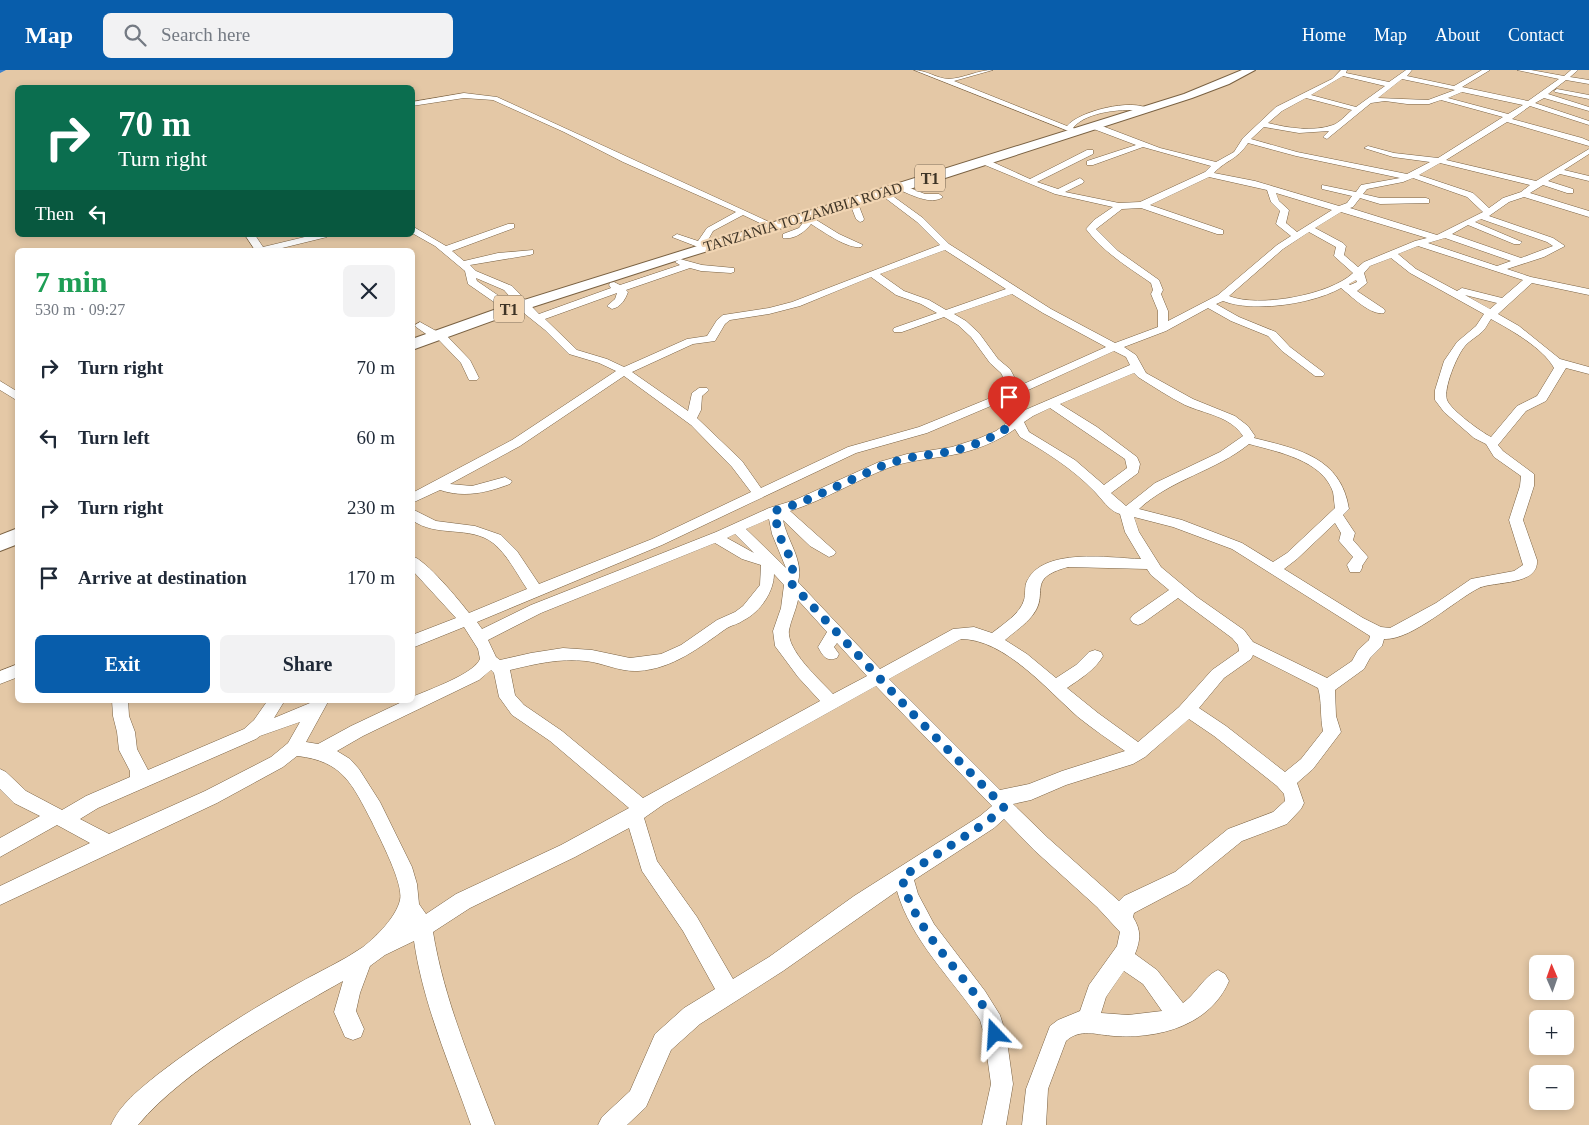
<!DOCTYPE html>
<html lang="en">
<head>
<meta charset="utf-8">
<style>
  :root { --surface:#fff; --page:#f2f2f3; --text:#1f2937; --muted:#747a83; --accent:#085dab }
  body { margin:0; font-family:"Times New Roman",serif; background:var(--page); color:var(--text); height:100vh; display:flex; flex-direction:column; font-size:19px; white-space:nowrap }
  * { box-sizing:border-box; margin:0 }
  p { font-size:16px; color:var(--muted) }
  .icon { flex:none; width:28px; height:28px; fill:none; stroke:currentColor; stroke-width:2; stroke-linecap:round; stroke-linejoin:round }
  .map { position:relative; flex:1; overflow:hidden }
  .sheet { position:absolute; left:15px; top:178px; width:400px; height:455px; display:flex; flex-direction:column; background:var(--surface); border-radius:8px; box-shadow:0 2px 8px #0003 }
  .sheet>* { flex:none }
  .hud { position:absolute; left:15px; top:15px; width:400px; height:152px; border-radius:8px; box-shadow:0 2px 8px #0003; background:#0b6e4f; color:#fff; overflow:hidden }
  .needle { width:32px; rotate:358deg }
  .fabs { position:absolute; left:1529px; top:885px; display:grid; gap:10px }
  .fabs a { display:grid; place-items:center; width:45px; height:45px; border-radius:8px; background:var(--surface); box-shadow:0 2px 8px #0003; font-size:25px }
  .pin { position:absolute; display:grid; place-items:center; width:42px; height:42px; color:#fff; margin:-51px -21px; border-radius:50% 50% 50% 0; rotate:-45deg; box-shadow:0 0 5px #0007 }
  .pin .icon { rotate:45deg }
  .me { position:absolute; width:55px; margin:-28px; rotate:340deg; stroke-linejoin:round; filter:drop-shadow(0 0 4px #0008) }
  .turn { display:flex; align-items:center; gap:18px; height:105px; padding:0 20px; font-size:22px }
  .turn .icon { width:65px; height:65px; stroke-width:2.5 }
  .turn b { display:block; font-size:35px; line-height:42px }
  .then { display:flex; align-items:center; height:48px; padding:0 20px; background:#0003; gap:10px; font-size:19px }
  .round { display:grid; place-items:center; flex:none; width:52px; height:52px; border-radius:8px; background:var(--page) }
  .overview { display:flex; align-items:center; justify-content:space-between; height:85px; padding:0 20px }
  h1 { font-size:30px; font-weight:700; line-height:38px; color:#1e9e55 }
  .action { display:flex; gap:10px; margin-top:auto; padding:10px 20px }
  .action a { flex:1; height:58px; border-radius:8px; background:var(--accent); color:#fff; font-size:20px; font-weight:700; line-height:58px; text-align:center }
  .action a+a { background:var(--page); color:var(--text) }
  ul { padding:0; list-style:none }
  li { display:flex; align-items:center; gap:15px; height:70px; padding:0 20px }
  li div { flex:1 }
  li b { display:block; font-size:19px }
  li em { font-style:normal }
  header { display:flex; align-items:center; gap:30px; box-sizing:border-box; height:70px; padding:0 25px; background:var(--accent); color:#fff }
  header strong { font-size:24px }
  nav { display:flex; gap:28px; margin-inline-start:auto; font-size:18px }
  .search { width:350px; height:45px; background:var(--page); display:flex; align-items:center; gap:12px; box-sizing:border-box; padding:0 18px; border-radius:8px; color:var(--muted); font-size:19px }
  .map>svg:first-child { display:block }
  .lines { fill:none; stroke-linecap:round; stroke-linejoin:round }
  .river { fill:#3a81ce; fill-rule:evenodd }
  .minor-casing { stroke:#796142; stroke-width:1 }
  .highway-casing { stroke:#796142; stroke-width:2 }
  .minor { fill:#fff; fill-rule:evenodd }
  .highway { fill:#fff; fill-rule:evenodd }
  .route { stroke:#085dab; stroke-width:9; stroke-dasharray:0 16.2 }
  .labels { text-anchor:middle; stroke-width:4.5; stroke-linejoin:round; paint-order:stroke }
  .far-street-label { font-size:15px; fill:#3e3426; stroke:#f1d5b3 }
  .shield { fill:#f1d5b3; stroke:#746450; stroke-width:1 }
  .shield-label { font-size:16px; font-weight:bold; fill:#3e3426 }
</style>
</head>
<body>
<header>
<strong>Map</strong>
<div class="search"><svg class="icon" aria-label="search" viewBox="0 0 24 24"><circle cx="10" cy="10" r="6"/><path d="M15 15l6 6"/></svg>Search here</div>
<nav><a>Home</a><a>Map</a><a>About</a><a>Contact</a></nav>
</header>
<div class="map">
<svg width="1589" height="1055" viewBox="0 0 1589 1055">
  <rect width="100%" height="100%" fill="#e4c8a6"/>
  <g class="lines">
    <!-- river -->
    <path class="river" d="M0,0H6L0,3Z"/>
    <!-- minor casing -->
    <g class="minor-casing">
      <g id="minor">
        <path d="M914,0C926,0 938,9 949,9C964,8 978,0 993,0L954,11L1067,56C1079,41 1132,28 1149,39L1145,41C1126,38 1086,41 1073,58L1080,62L1076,64Z"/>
        <path d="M1341,0H1347L1346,3L1389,12L1406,0H1412L1407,6L1454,16L1482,0H1490L1462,17L1528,31L1559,9L1517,0H1531L1564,6L1571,0H1578L1570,7L1589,10V14L1566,10L1548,24L1589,37V41L1544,28L1535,33L1589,51V55L1530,36L1512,49L1582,68L1589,71V76L1507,52L1446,90L1536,111L1589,79V84L1564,100L1589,106V111L1560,104L1548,111L1573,119V123H1567L1543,115L1530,123L1589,141V147L1524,127L1509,132L1489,146L1553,168L1565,176L1544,187L1507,199L1531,207L1589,219V225L1532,213L1498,244L1519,256L1560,289L1589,297V304L1566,298L1546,331L1526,341L1498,375L1503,381L1534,404V416L1523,450L1537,490C1539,516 1494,511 1479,518C1455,530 1411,571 1384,569L1382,576L1370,588L1364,599L1335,620L1336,646L1341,662L1313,699L1297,713L1304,733L1301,739L1287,754L1242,771L1189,814L1134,843L1133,847C1141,860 1141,869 1135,884L1157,900L1183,933C1196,924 1204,906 1218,900L1225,904L1229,911C1210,956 1158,969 1114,966C1097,965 1080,958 1066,971L1048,1019L1046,1055H1022L1026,1019L1050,956L1058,950L1080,941L1089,915L1117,876L1120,862L1097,837L1034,780L1004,749L994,758L914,810L918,824L934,854L985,921L1000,945L1006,964L1013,1014L1006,1055H982L991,1014L984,964L980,950C952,909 911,870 897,821L783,901L700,954L671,980L646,1037L627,1055H598L602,1047L630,1021L655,964L684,938L715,919L683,861L642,801L629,758L575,787L470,838L433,862C444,929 471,992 495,1055H471C450,995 423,934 414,871L385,885L370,896L360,923L356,941L364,959L361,967L353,970L345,967L334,942L343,911C278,948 186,998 138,1055H111C120,1034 140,1019 157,1005C201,971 248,941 297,914C318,902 343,891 363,877C377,866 396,847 400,830C404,814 379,767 372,752C352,714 343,691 297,686L283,697L217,733L0,835V816L90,773L57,755L0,787V768L40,746L14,733L0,719V699L6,702L26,721L62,740L86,726L130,707V701L119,680L117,662L113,646L112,630H128L129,646L135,662L137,679L148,700L244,659L254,650L268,630H285L274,648L310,633L312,630H329L306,672L318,674L351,656L406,630H412V627C428,620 474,604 480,589L478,579L464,557L412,578V565L456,548L412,500V486C426,490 459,530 469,543L527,519C517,504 507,484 493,473C470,455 436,468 412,450V439L436,451L475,456L501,465L517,481L539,514L652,469L751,422L732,397L691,355L624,306L520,376L450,414L472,416L505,407L512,411L510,414C486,423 464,428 440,420L412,433V423L512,370L616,301L599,293L569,284L545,260L525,244L504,220L476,208L477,211L515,237L516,239L515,241H507L468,214L465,201L435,176L412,163V156L446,176L508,154H514V158L452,181L464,191L498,183L533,180V184L530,185L470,195L476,201L512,216L539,244L611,218L609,215L610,213L614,212L620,215L680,195L675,192L680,189L702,195L734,198V202L731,203L701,201L690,198L626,220L628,222C625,230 621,237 612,239L607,236L615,229L617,223L545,249L577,280L607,289L624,297L687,269L707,266L717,250L723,245L769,238L792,232L940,175L917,152L880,124L879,122L883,119L923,148L949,174L1051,239L1115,273L1158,257V241L1151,224L1153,220L1151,213C1128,197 1103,182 1086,159L1094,150L1113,137L1055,124L980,93V89H986L1030,109L1087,80H1093V84L1037,112L1058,119L1080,108L1084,111L1083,113L1065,122L1119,133L1140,132L1205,102L1211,96L1143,77L1093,95H1087V91L1136,75L1091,58V54H1097L1160,78L1216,92L1234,82L1243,68L1276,37L1332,9ZM1343,6L1385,16L1356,37L1311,25ZM1402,9L1455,20L1428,30L1378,28ZM1462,22L1523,35L1508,44L1448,28ZM1306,28L1352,40C1346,45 1339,53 1333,55C1313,62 1288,58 1268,53L1282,41ZM1441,30L1503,47L1438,88L1394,83L1368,76L1364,78L1393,87L1430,92L1407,104L1297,82L1251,69L1264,57L1299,63L1329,61L1323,67L1327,69L1371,33L1385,31L1407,34H1429ZM1248,73L1296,86L1400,108L1361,115L1356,122L1322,115V119L1352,126L1347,133L1339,136L1255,111L1214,103C1227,89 1236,91 1248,73ZM1440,93L1530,115L1521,122L1503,128L1489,138L1473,123L1419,105ZM1209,107L1267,120L1271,132L1280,141L1276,154L1291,166L1277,175L1218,225L1168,251V241L1161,224L1163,220L1159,210L1118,181L1096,159L1122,139L1141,138L1217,164H1223V160L1150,135ZM1413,108L1467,127L1483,142L1437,165L1350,138L1353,137L1360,128L1380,134L1429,133V129L1426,128H1380L1363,124L1367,119L1403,112ZM1276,123L1332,140L1297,162L1286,153L1289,140L1279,131ZM1341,142L1427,168L1415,171L1364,192L1358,197L1344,185L1346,176L1343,173L1315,158ZM1481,149L1547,172L1553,176L1521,188L1452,164L1468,155L1514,174H1520L1522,172L1475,152ZM1309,162L1336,177L1334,186L1353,203C1330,225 1258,238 1229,226L1283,179ZM1445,168L1511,191L1497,196L1428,173ZM1418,176L1523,210L1502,228L1462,218L1457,221L1416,199L1398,184ZM945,180L1006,219L946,240L929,230L904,221L880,204ZM1391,188L1410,203L1484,244L1476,256L1457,272L1444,291L1435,320V330L1444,342L1474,368L1486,374L1494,387L1521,406L1520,416L1509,450L1523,495L1514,501L1471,509L1436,533L1390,558L1381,557L1363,548L1284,499L1297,489L1335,453L1341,463L1339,471L1353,487L1347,495L1350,502H1360L1362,498V496L1368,487L1353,470L1355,463L1343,445L1349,439C1341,387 1298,379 1254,368L1255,366L1248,356L1235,346L1193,329L1146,303L1136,285L1124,277L1166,261L1208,238L1231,251L1268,266L1282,281L1315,306H1323L1325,304L1323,302L1290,277L1276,262L1239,247L1216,234L1223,231C1253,243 1313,234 1341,218C1351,226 1371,246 1384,243L1385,241L1384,239L1357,221L1367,213L1364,203L1370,196ZM871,207L896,225L921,234L937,243L894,258L893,260L894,262H902L944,247L958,255L971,267L990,293L1001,303L1010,320L919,357L848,377L761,418L742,391L697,348L701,340L702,326L709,320L707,318H699L692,323L688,341L632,302L693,274L715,271L725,254L730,250L769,244L800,236ZM1356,210L1357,212L1350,215L1349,214ZM1012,224L1043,243L1106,277L1019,316L1010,299L998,289L979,263L966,251L954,244ZM1465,225L1497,233L1490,239ZM1491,249C1511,260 1543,278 1554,298L1537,326L1517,336L1491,367C1481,362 1451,340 1447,330C1443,319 1457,285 1465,276C1470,270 1477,267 1483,261C1486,258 1488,253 1491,249ZM1114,281L1126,287L1130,295L1025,340L996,361L980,368L952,377L907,384L879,392L795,430L769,438L716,462L531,535L482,559L477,552L662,475L856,383L927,363L1026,321ZM1134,303L1138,307C1154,317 1169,327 1185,335C1205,344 1230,346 1243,366L1220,382L1155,413L1126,436L1111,423L1138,403L1140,394L1137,387L1097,357L1060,334ZM1050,338L1125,389L1127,398L1104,415L1075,390L1029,362L1024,352L1033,346ZM1015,359L1020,367C1046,382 1073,399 1094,421C1102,429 1109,441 1120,444L1125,462L1141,489C1109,488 1043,477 1027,511C1024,517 1026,524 1024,530C1020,544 1003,554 992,563L974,557L953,559L880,599L798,512C804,490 787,471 783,450L810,476L829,487L834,485L836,482L790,441C824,430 855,411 888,398C909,390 931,389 952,385C974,381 997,372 1015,359ZM1249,374C1278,382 1322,390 1333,422C1334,427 1334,433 1335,438L1287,483L1273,492L1242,473L1182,450L1139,439C1171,409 1216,401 1249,374ZM1134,447L1173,457L1232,479L1370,566L1369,570L1358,580L1352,591L1327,608L1253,572L1244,560L1197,527L1161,497L1139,462ZM769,449L772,464L786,498L746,459ZM735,464L754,483L727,468ZM715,473L742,489L761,495L760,515L743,536L735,542L717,550L681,575L661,584L630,588L592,580L563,578L531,583L500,590L496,587L488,570L541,543ZM1068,497L1147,499L1151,505L1169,520L1133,545L1130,549L1133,553L1138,555L1143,553L1178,528L1232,568L1238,575L1239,581L1212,600L1179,637L1138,672L1098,643L1067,618C1080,609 1095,600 1103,586L1101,582L1095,580L1089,582L1076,595L1056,608L1027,584L1005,570C1014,562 1025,555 1032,546C1051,523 1024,509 1068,497ZM774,504L784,515L781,538L773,561L775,576L798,607L820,631L643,728L562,661L524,635L515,625L510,600C535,594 560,588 586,591C603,593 620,602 638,601C673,599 700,577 727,558C732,555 739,554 744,550C760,542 774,522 774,504ZM798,530L827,562L818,577C823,586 826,592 837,588L839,584L834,577L837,573L867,606L833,624C820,610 786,580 789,560C791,550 796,540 798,530ZM961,569C1005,569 1047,620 1078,647C1093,659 1109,670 1125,681L1062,701L1029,714L1000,720L889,609ZM1253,585L1318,618C1322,631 1320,647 1323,661L1301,689L1285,702L1226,656L1199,638L1224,608L1251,589ZM491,600L494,603L499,627L512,645L550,671L629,738L561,775L456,824L426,844L419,834L417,814L412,797L380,732L359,699L350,689L337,681L363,666L479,610ZM876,616L992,736L980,746L854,826L769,887L733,909L697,847L657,791L644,748L664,734ZM1189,649L1214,666L1277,716L1284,724L1285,731L1273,742L1228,759L1175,802L1124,826L1119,831L1048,768L1013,734L1031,730L1066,715L1133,694L1145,687ZM300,652L288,673L271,687L205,721L109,764L80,749L98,738L256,669L260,666ZM1124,901L1143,914L1162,941L1128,945L1101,943L1106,927Z"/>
        <path d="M1557,19L1589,25V29L1555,22L1554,21Z"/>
        <path d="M464,23L497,27L778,156L776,158H770L743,145L713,161L708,170L706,179H700L698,177L672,167L677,164L698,171L707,158L736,142L623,92L564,62L493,30L464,28L412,36V32Z"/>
        <path d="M900,114L925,124H939L943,127C931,136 910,124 897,119V115Z"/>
        <path d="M853,128L857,131L864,149L863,151L860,152L856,149L849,131Z"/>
        <path d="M805,143L839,164L863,175L861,177C847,179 824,162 811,154C805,162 794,170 783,168V164L799,158L805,150L801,146Z"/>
        <path d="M245,165H255L263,177L313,165H329L327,167L274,180H255Z"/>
        <path d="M420,252L438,262L444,263L470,290L479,308L477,310H469L461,293L438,269L432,268L416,257L415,255Z"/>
        <path d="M0,311L18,322V331L0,320Z"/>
        <path d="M18,594V607L0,614V601Z"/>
      </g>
    </g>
    <!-- highway casing -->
    <g class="highway-casing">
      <g id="highway">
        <path d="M1242,0H1255L1229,14L1192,28L939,110L672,192L517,242L412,280V269L505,236L1184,24Z"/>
        <path d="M18,458V474L0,481V465Z"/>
      </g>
    </g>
    <!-- minor -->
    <use href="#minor" class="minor"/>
    <!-- highway -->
    <use href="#highway" class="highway"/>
  </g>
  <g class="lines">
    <!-- route -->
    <path class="route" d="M995,964L989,945L980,931C953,893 911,854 902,807L987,752L1004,737L910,641L790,512C798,493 785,481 779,464C777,457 776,448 774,441L800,433L884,395L907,388L954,381L984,371L1009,357"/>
  </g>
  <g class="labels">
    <!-- far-street labels -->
    <g class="far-street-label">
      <text transform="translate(803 147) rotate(-17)" y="5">TANZANIA TO ZAMBIA ROAD</text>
    </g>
    <!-- shield labels -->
    <g class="shield">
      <rect x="915" y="94.5" width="30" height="27" rx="4"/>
      <rect x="494" y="225.5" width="30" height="27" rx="4"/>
    </g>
    <g class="shield-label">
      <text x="930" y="114">T1</text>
      <text x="509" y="245">T1</text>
    </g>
  </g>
</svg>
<div class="fabs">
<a><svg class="needle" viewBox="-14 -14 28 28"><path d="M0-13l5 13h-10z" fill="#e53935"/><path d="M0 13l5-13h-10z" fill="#747a83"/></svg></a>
<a>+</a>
<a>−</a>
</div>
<div class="pin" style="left:1009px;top:357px;background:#d93025"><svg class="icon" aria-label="arrive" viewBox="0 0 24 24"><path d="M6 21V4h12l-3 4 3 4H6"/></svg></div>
<svg class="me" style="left:995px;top:964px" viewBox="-20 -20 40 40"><path d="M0-17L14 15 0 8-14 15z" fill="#085dab" stroke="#fff" stroke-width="4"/></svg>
<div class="hud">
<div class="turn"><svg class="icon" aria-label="right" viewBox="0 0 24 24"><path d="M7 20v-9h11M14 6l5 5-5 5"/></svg><div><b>70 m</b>Turn right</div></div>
<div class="then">Then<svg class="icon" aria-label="left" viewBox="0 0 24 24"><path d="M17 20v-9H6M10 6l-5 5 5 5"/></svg></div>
</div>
<section class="sheet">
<div class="overview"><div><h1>7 min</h1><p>530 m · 09:27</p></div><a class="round"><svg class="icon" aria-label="close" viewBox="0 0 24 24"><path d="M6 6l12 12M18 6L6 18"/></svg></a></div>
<ul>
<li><svg class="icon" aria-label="right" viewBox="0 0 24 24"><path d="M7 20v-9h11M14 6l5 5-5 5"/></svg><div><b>Turn right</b></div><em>70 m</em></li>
<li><svg class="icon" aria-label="left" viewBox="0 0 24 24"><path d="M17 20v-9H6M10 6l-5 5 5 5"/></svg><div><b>Turn left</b></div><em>60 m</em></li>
<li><svg class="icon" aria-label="right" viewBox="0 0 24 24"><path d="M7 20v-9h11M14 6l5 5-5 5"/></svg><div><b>Turn right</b></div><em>230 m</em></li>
<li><svg class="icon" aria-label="arrive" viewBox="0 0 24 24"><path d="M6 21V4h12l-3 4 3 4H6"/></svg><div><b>Arrive at destination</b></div><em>170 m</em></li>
</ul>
<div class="action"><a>Exit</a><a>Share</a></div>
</section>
</div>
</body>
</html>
